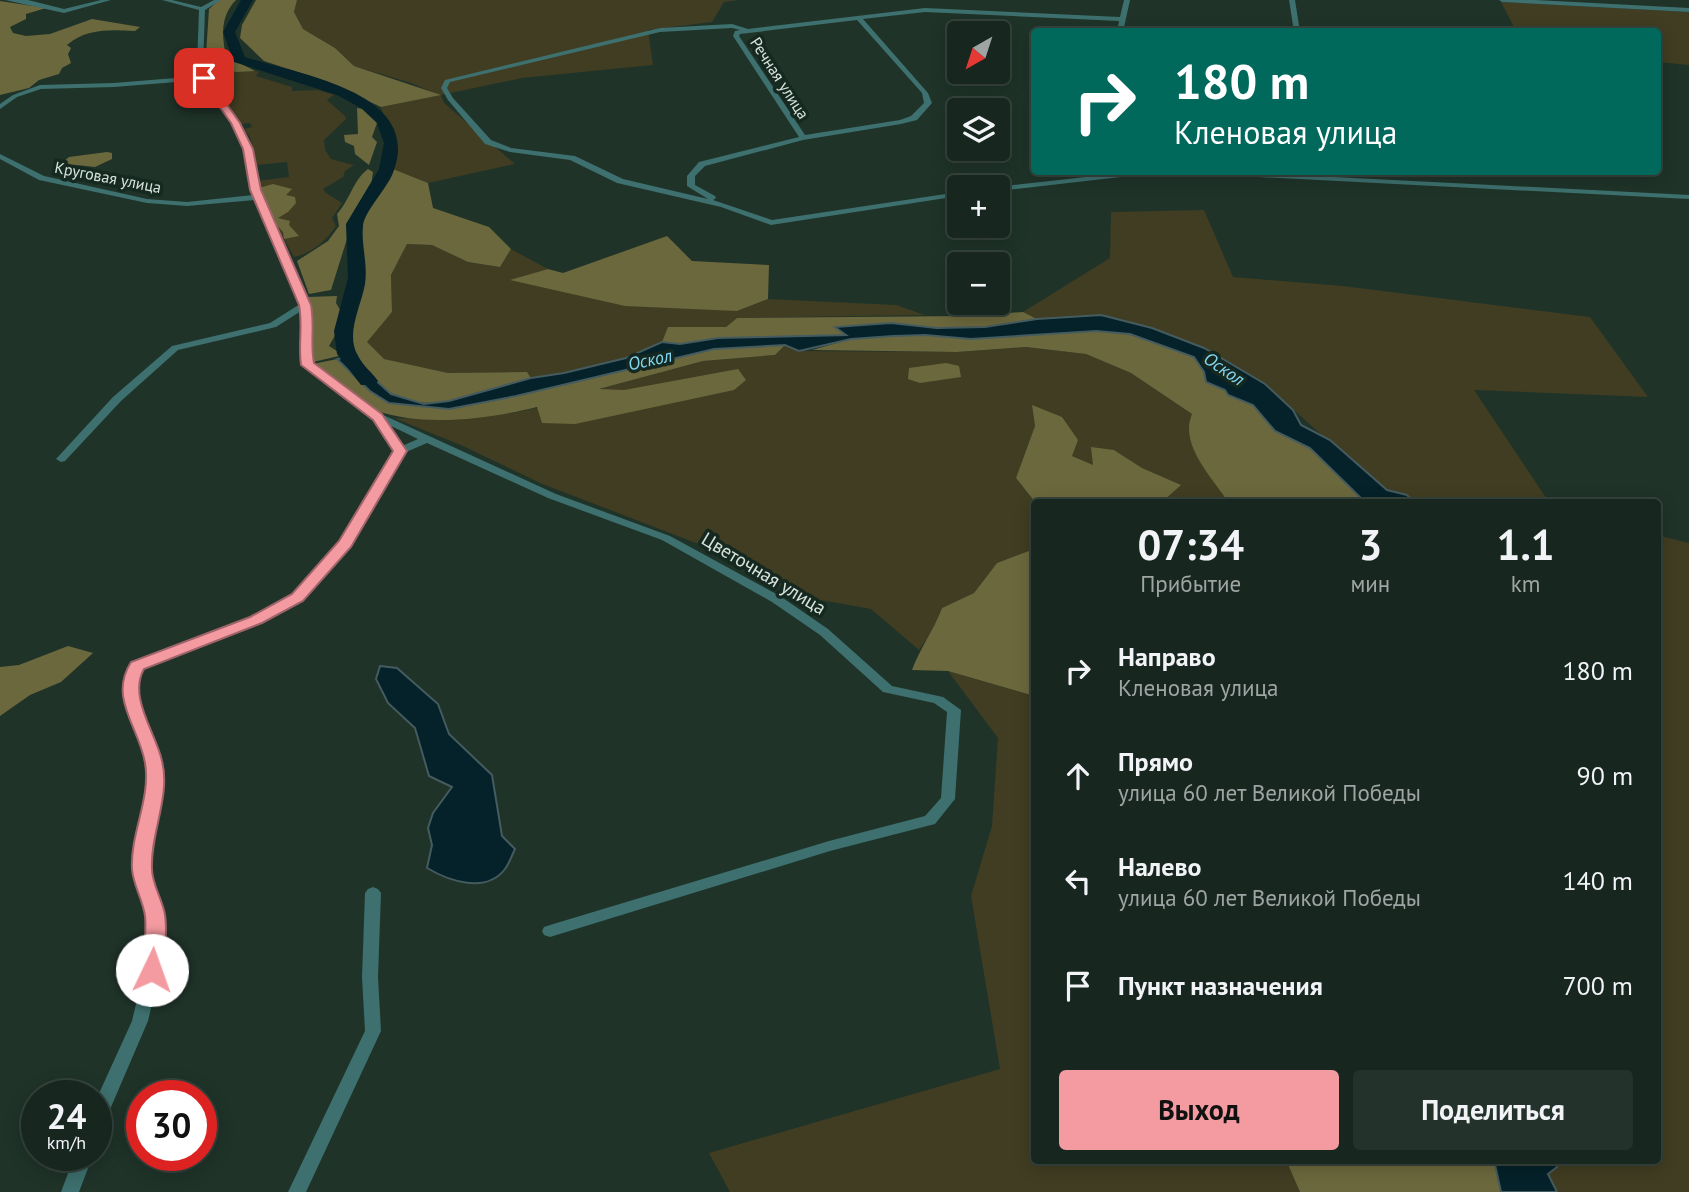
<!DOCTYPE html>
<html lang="ru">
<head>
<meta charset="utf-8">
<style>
  :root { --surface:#17261f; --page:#24322c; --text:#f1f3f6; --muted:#9ea5a4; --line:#36433d; --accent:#f49aa1 }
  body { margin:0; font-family:"PT Sans",sans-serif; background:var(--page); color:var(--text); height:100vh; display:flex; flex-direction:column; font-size:26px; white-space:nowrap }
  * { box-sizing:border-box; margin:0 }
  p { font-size:23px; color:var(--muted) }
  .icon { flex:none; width:38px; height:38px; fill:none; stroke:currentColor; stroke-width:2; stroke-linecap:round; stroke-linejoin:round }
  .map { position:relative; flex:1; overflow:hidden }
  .side { position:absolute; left:1031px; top:499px; width:630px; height:665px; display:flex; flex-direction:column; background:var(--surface); border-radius:7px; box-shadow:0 4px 18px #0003,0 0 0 2px var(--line) }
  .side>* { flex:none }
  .banner { position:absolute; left:1031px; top:28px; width:630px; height:147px; border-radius:7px; box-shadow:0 4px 18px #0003,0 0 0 2px var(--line); background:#00695c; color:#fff; overflow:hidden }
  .needle { width:46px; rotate:219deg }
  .fabs { position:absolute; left:947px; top:21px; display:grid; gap:14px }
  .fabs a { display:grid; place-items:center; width:63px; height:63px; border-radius:7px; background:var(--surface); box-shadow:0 4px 18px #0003,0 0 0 2px var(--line); font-size:35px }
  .speed { position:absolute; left:21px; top:1080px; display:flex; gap:14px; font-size:35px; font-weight:700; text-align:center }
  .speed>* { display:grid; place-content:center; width:91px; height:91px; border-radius:50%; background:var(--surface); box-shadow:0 4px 18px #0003,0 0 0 2px var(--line); line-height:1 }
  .speed small { font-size:18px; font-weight:400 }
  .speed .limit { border:10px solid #d22; background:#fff; color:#111 }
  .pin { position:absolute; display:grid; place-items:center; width:60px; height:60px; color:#fff; margin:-30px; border-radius:14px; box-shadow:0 4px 10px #0006 }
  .me { position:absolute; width:77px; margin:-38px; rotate:3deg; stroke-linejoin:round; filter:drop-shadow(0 0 5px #0008) }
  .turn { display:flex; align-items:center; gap:24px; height:147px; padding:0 28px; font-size:32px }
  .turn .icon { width:91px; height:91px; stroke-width:2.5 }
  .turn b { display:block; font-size:49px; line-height:60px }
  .eta { display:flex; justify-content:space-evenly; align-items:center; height:119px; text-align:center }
  .eta b { font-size:42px; font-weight:700; line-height:49px }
  .button { display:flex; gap:14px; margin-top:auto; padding:14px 28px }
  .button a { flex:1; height:80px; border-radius:7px; background:var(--accent); color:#111; font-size:28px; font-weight:700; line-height:80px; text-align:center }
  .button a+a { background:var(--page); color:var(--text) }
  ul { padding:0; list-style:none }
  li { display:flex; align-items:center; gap:21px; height:105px; padding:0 28px }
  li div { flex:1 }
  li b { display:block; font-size:26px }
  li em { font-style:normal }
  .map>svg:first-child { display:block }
  .green { fill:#403d22 }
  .forest { fill:#6c683d }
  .water { fill:#052129; stroke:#445b5f; stroke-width:2 }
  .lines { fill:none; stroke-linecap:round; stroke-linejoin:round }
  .river { fill:#052129; fill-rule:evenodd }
  .street { fill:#3d706e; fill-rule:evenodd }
  .route { fill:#f49aa1; stroke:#9f6469; stroke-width:2 }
  .labels { text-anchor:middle; stroke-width:7; stroke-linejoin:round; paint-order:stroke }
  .far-street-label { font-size:16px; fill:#d7e3dc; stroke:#152920 }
  .far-water-label { font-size:18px; font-style:italic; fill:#82d7f3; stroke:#152920 }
  .street-label { font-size:19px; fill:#d7e3dc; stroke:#152920 }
</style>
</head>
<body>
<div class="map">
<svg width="1689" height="1192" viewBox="0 0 1689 1192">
  <rect width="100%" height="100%" fill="#1f3329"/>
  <!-- green -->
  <g class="green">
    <path d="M297,0H739L724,2L712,22L648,30L653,65L522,78L441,95L444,103L515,164L428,183L388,167L392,144L381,107L439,95L411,83L354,66L335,48L303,29L294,12Z"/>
    <path d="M1501,2L1689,12V65L1657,62V32L1516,31Z"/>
    <path d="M224,69L255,71L259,72L256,76L292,87V91L318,90L334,95L327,100L345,116L346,119L324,140L325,150L331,159L354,165L345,171L343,177L323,189L326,193L342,203L332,218L336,226C326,241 312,253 294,257C280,231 265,209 257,181L289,177L287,162L257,165L250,137L244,129L252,127L250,123L241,124L209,79L208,73L222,71Z"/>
    <path d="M1204,210L1233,277L1343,286L1590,317L1648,397L1474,390L1549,502H1414L1407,495L1387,490L1358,468L1265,384L1078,316L1037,319L1023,312L1110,258L1111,212Z"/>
    <path d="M407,244L432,245L468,262L500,267L511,249L548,269L512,280L737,311L768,299L896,305L925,315L737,318L726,327H668C667,331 665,339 662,342C647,358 555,375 531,378L527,372L448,373L383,359L366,342L392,312L391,275Z"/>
    <path d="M785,345L799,351L957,352L1026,347L1086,354L1131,373L1192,414L1218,486L1228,502H1162L1180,485L1142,468L1114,450L1093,466L1072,456L1032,405L1035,426L1016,478L1035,502L1034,549L997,563L974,593L942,608L934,629L919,650L871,609L798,596L722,553L540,483L463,446L394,418L436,419L512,413L624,390H596L703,361L775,355Z"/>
    <path d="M1657,535L1689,543V1192H1557L1548,1174L1557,1167L1558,1160H1657Z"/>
    <path d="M948,671L1031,695L1034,692V1160H1286L1300,1192H730L709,1153L1000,1069L971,896L992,826L998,738Z"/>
  </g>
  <!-- forest -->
  <g class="forest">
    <path d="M219,0H236C220,16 222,36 226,56L255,71L236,72L224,69L213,74L205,70L209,9Z"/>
    <path d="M256,0H297L294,12L303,29L335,48L354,66L441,95L381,107L325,81L264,61L240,38L242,25Z"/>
    <path d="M0,1L46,8L26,14V19L10,27L13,33L26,36L50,34L92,19L140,27L135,31C111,30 87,28 67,45L71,48L68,54L71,63L62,68L59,74L39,80L29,88L0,95Z"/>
    <path d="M357,108L368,110L377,123L372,137L377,142L369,165L355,154L354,146L345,142L344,135L358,134Z"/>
    <path d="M107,152L112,153V159L95,167L76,165L57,167L69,157Z"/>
    <path d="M388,167L428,183L433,208L489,227L511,249L500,267L468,262L432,245L407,244L391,275L392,312L367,342L384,359L448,373L527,372L531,378C491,391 430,417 390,393C368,380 358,356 341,338C352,296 362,267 354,224Z"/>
    <path d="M368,169L373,172L371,186L352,223L331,290L309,294L297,261L328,241L339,226L337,214C350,200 353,180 368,169Z"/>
    <path d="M273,184L292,189L286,195L295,197L296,203L288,212L278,218L290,221L289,225L299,236L284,239L283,232L273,221L275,219L269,216L267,203L259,188Z"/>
    <path d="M667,236L692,261L769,265L768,299L737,311L625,306L510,280L548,269L563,273Z"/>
    <path d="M337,296L336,303L345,318L329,346L343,355L309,363L300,349L307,328L302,316L307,297Z"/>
    <path d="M1023,312L1037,319L985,327L937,328L891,323L836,327L848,335L718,338L680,344L662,342L668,327H726L737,318L968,316Z"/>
    <path d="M1096,331L1130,334L1194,357L1204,372L1206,382L1225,390L1228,395L1253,405L1275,431L1310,448L1365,502H1228C1212,477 1179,445 1192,414L1131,373L1086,354L1026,347L957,352L812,350L851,339L893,336L925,335L971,339Z"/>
    <path d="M785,345L775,355L703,361L599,389L624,390L738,369L746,380L734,390L575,424L542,423L537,407C486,420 410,429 363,405C345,395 329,377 313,364L337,359L370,391L389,403L449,409L516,396L714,349Z"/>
    <path d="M946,363L959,366L961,377L920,383L908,379L909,368Z"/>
    <path d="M1032,405L1062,417L1078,440L1072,456L1093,465L1091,447L1114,450L1142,468L1181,485L1162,502H1035L1016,478L1035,426Z"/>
    <path d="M1034,549V692L1031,695L948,671L912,670C920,648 934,630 942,608L974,593L997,563Z"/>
    <path d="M68,646L93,653L61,682L30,695L0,716V667L19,665Z"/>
    <path d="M1286,1160H1494L1501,1192H1300Z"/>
  </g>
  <!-- water -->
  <g class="water">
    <path d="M1101,315L1152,328L1204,348L1265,384L1293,410L1301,425L1330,440L1387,490L1407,495L1414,502H1365L1310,448L1275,431L1253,405L1228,395L1225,390L1206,382L1204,372L1194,357L1130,334L1096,331L971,339L925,335L893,336L851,339L799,351L785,345L714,349L516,396L449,409L389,403L370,391L337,359L357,355L364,370L391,394L424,404L449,401L531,378L564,373L626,358L662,342L680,344L718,338L846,335L835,327L891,323L937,328L985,327L1037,319Z"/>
    <path d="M380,666L397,668L438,704L449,734L492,775L502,836L515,849C512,855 509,864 505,869C486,894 449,881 427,868L432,845L428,828L433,813L452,787L429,776L415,728L388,703L376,679Z"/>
    <path d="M1494,1160H1558L1557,1167L1548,1174L1557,1192H1501Z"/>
  </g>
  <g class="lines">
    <!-- river -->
    <path class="river" d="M241,0H253L235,32L245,57C296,74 422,91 394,170C389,187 364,211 363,226C361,245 368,264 365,284C361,307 345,334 358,356C363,366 372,372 378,381L375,385H361L337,354L334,331L348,278L346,224L379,169L384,143L377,123L361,108L337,95L234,62L223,32Z"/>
    <!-- street -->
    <g class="street">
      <path d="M5,0H28L64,9L101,0H111L64,13Z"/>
      <path d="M162,0H172L201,7L214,0H221L205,10L203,66L207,78L240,123L252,149L259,190L310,305L313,364L381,414L556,494L670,536L780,596L828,629L892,686L943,697L961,710L955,799L935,824L830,851L550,937L544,935L542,931L544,927L550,925L829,841L925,816L941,798L947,712L934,703L883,692L820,635L772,602L662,540L548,498L427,443L404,453L350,545L301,601L260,623L142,668L137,679L143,715L161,763L160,796L152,831L150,870L163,916L160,970L148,1021L105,1121L102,1126L96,1128V1100L132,1021L144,970L147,916L134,870L138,831L146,796L147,763L129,715L123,679L132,662L252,617L293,595L341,541L395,451L374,419L303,365L301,311L276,327L178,350L121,401L65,461L61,462L56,459L113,397L172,346L270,323L300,304L255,200L187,206L147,203L39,180L0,159V154L44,176L147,199L187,202L253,195L244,149L232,123L202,80L114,87L41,89L17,97L0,109V104L13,95L40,85L114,83L200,76L197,66L199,10ZM389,425L418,439L402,446Z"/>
      <path d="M1124,0H1130L1123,32H1117L1119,21L925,12L863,19L928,93L932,103L917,120L901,124L803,140L705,166L695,176V185L715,196L716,198L713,200L772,220L959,192V196L771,225L721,207L617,183L570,160L510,152L485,144L448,100L441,88L445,80L660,28L732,24L748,29L925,8L1120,17ZM857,20L922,93L924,103L911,116L900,120L805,135L739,36L740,34ZM732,28L740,30L735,31L733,36L799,137L699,162L687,176V186L708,199L623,179L575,156L511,148L491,140L453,98L447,88L450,82L660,32Z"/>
      <path d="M1289,0H1295L1300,32H1294Z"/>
      <path d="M1499,0H1536L1689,8V12L1502,2Z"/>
      <path d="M1131,172H1151L1147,174L998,191V187H995Z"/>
      <path d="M1197,172H1237L1689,195V199L1201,174Z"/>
      <path d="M373,887L378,889L381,893L378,977L381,1031L306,1192H288L365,1031L362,977L365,893L368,889Z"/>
      <path d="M75,1155H93L79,1192H61Z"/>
    </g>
  </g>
  <!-- route -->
  <path class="route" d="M200,76H207L240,123L253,149L261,190L311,305C315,326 310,343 314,363L382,414L407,451L351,547L303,601L262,623L144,669C128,697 156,733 162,761C171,796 150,834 152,869C152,885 163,900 165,915C168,932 164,953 163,970L160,975L152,978L145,975L142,970C143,953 147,933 145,916C143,900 133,885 132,869C130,834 151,798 145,763C139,727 108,698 131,662L250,617L292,594L339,541L393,451L373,420L301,365C298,344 303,326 299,305L250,190L243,149L231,123L199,78Z"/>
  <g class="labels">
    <!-- far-street labels -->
    <g class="far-street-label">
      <text transform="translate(780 78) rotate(57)" y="6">Речная улица</text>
      <text transform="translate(108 177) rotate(11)" y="6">Круговая улица</text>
    </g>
    <!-- far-water labels -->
    <g class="far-water-label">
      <text transform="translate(650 360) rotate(-12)" y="6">Оскол</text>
      <text transform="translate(1224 369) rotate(34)" y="6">Оскол</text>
    </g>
    <!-- street labels -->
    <g class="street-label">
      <text transform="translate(764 573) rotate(31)" y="7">Цветочная улица</text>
    </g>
  </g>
</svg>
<div class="fabs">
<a><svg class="needle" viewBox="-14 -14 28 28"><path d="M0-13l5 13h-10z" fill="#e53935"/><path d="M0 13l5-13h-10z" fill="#9ea5a4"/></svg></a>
<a><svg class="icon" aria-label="layers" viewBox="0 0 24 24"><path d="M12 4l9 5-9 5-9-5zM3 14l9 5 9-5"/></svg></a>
<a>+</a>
<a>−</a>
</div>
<div class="speed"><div>24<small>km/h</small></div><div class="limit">30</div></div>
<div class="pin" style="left:204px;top:78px;background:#d93025"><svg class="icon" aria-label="arrive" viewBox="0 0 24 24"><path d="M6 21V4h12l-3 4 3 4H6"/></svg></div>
<svg class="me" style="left:152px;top:970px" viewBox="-20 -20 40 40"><circle r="19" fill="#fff"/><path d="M0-13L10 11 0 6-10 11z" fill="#f49aa1"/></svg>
<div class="banner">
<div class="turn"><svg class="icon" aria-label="right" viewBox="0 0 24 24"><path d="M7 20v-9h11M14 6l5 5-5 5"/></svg><div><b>180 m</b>Кленовая улица</div></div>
</div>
<section class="side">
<div class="eta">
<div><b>07:34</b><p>Прибытие</p></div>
<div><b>3</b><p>мин</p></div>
<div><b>1.1</b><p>km</p></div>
</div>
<ul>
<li><svg class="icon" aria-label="right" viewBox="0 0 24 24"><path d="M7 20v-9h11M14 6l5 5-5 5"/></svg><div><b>Направо</b><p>Кленовая улица</p></div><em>180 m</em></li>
<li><svg class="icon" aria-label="ahead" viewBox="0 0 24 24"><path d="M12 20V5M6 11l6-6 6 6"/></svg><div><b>Прямо</b><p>улица 60 лет Великой Победы</p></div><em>90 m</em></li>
<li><svg class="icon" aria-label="left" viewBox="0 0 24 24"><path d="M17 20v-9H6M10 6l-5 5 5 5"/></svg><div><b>Налево</b><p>улица 60 лет Великой Победы</p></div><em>140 m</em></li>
<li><svg class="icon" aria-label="arrive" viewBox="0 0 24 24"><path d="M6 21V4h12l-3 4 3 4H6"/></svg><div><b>Пункт назначения</b></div><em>700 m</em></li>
</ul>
<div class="button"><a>Выход</a><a>Поделиться</a></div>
</section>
</div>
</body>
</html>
